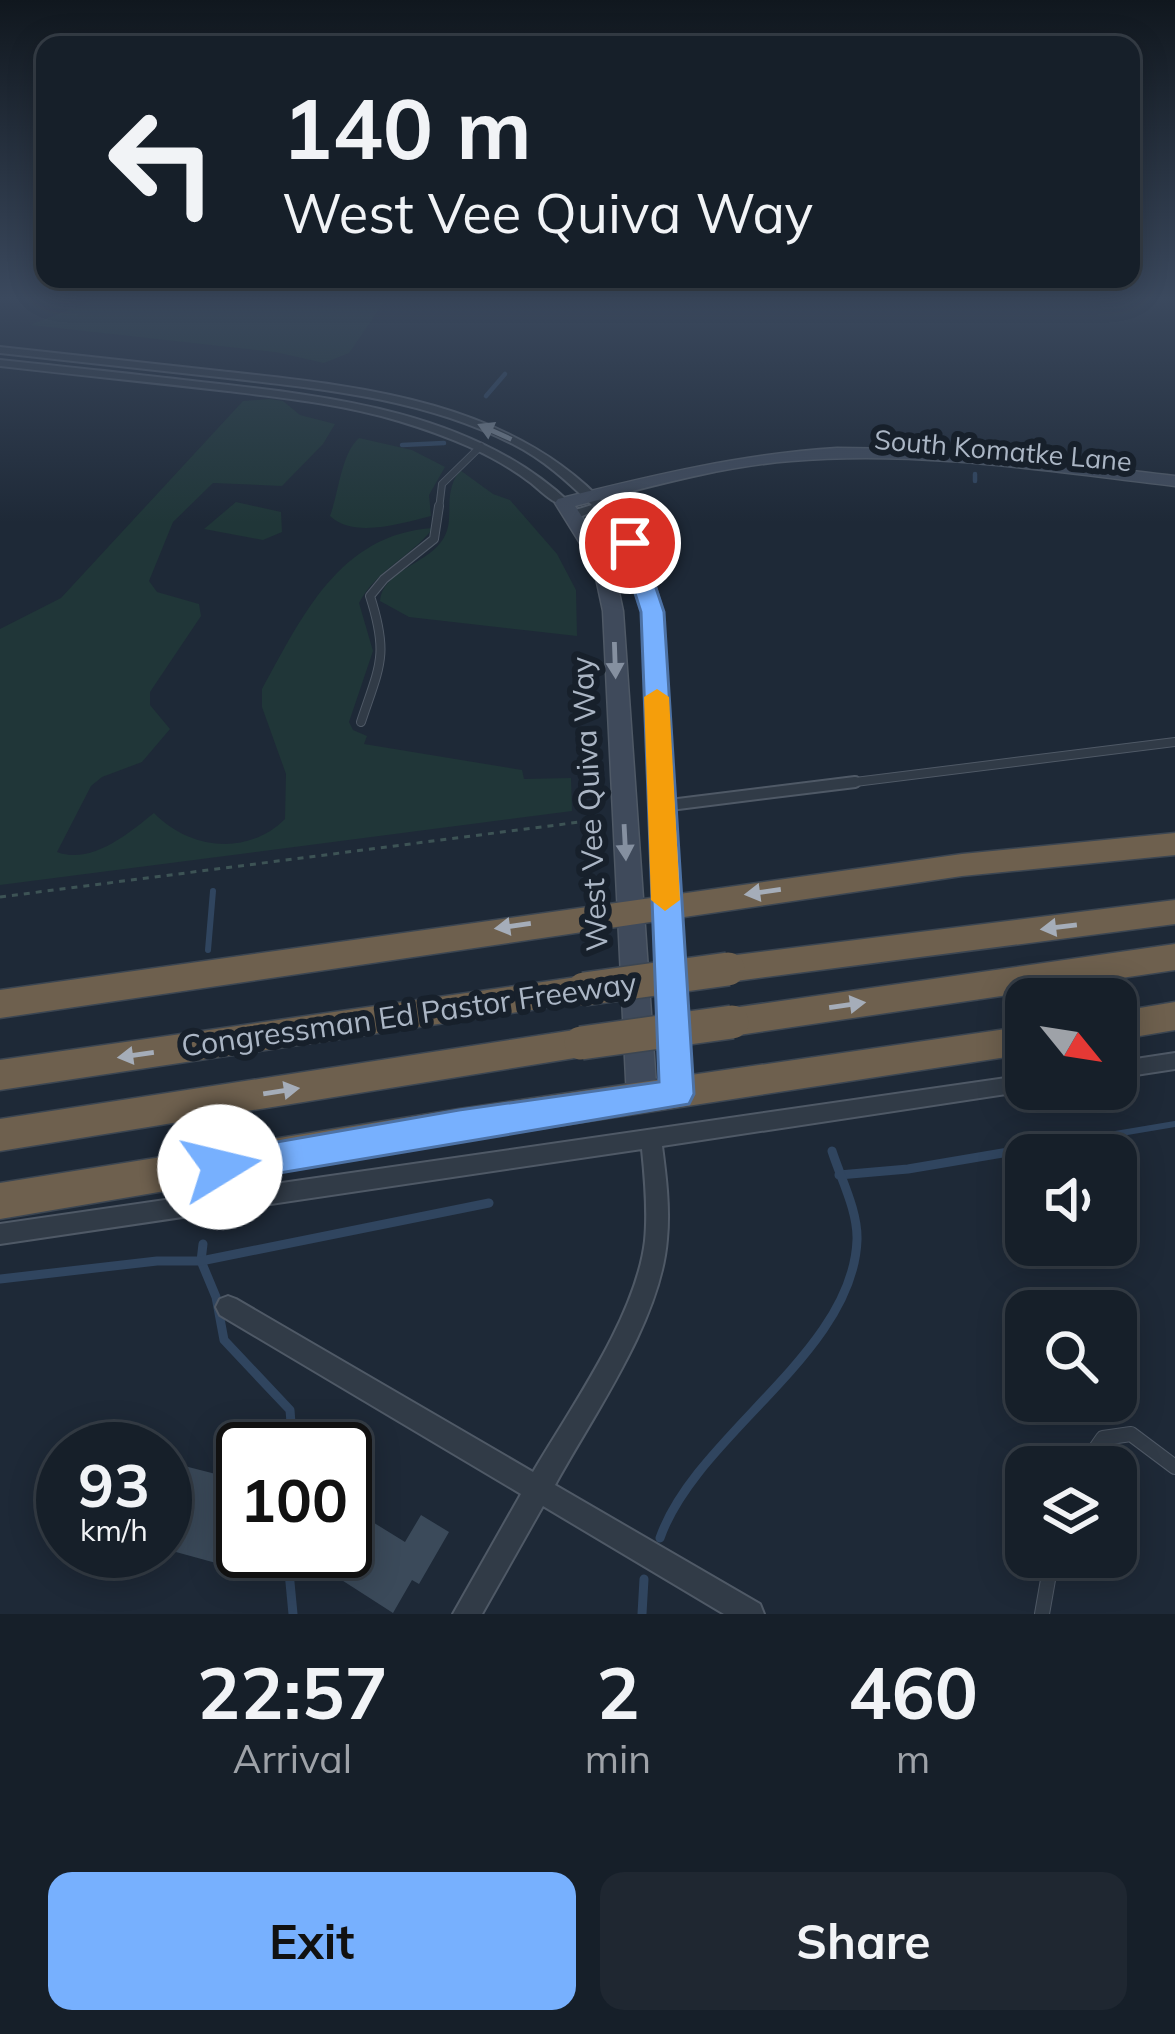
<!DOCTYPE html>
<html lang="en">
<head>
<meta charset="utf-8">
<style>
  :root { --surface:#161f29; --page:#1f2731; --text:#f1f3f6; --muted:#9ea2a8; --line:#353d46; --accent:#77b0fe }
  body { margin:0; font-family:Mulish,sans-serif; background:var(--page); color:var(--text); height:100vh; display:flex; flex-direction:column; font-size:45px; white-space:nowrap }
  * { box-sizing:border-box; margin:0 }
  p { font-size:39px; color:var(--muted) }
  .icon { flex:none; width:66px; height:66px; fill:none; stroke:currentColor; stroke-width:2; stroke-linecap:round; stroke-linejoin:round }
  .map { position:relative; height:1614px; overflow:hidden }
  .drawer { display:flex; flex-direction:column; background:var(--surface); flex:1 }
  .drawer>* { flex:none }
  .top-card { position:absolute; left:36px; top:36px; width:1104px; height:252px; border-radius:24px; box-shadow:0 6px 30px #0003,0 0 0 3px var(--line); background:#161f29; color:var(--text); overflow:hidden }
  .needle { width:78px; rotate:120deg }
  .fabs { position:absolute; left:1005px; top:978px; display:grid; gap:24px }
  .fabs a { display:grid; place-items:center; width:132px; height:132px; border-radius:24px; background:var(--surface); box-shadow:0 6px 30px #0003,0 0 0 3px var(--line); font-size:60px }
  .speed { position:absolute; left:36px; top:1422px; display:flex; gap:24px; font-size:60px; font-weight:700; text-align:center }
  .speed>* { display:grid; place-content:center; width:156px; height:156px; border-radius:50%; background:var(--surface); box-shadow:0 6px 30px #0003,0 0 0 3px var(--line); line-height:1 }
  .speed small { font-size:30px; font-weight:400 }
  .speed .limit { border:6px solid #111; border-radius:18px; background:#fff; color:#111 }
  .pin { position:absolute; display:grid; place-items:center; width:102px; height:102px; color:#fff; margin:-51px; border:6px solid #fff; border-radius:50%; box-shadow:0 3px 12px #0007 }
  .me { position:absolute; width:132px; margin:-66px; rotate:81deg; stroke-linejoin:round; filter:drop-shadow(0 0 9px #0008) }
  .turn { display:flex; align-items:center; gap:42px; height:252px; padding:0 48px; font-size:54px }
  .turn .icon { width:156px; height:156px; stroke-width:2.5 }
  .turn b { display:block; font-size:84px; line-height:102px }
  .eta { display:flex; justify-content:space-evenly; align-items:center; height:204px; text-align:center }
  .eta b { font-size:72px; font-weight:700; line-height:84px }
  .cta { display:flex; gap:24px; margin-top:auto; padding:24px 48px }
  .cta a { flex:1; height:138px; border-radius:24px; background:var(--accent); color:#111; font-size:48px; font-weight:700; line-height:138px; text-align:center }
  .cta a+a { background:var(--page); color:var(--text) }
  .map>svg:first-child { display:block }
  .green { fill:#203638 }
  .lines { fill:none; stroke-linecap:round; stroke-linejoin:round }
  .stream-far2 { stroke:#30455f; stroke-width:4.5 }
  .stream-far1 { stroke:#30455f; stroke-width:6 }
  .stream { stroke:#30455f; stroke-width:9 }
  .building { fill:#3b4a5a }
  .lane-far3-casing { stroke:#4f5966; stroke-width:8 }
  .lane-far2-casing { stroke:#4f5966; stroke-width:10 }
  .lane-far1-casing { stroke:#4f5966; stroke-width:14 }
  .lane-casing { stroke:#4f5966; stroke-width:16 }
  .street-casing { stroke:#4f5966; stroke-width:4 }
  .secondary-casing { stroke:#4f5966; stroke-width:3 }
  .highway-casing { stroke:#3c4652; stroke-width:3 }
  .path { stroke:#3d5355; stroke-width:3; stroke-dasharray:6 6; stroke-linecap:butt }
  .lane-far3 { stroke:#313b47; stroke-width:6 }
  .lane-far2 { stroke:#313b47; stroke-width:8 }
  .lane-far1 { stroke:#313b47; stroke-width:10 }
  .lane { stroke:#313b47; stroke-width:14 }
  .street { fill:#313b47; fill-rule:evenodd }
  .secondary { fill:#3f4a5b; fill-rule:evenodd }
  .highway { fill:#6e604e; fill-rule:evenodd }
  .highway-bridge-casing { stroke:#3c4652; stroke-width:36; stroke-linecap:butt }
  .highway-bridge { stroke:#6e604e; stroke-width:33 }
  .oneway { fill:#747f8c }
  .oneway2 { fill:#8590a0 }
  .oneway3 { fill:#a5adb9 }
  .route { fill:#77b0fe; stroke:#4d72a5; stroke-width:3 }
  .slow { fill:#f59e0b }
  .labels { text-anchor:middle; stroke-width:12; stroke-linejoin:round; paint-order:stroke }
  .far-street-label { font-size:27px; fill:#abb6c5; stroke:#17202b }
  .street-label { font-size:30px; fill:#abb6c5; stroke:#17202b }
</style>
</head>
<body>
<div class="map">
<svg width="1175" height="1614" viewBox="0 0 1175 1614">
  <rect width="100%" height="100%" fill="#1e2937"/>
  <!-- green -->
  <g class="green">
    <path d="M101,297H219L326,307L384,302L349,353L324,363L275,352L30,325Z"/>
    <path d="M270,399L283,401L300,415L335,424L323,444L282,486L213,483L173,522L149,581L157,592L199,604L201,616L150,692V705L170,729L142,762L102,777L91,786L57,852C91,865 128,834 154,813C190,850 248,856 285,819L286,774L262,707V689C302,617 339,534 433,528C410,558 377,569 359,603L373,651L349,722L353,730L367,736L364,744L522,770L524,779L571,778L572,811L0,885V629L61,598L243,401Z"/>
    <path d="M359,438L412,450L445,467L429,495L431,516C402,523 354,539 330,516C339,492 341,454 359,438Z"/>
    <path d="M460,470L493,494L510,500L557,554L576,590L577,636L409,617L380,601C382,572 425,564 441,542C458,520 440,497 460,470Z"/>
    <path d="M236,502L281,512L282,532L263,540L204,529Z"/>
  </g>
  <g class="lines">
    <!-- stream-far2 -->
    <g class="stream-far2">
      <path d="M486,396L505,374"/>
      <path d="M402,445L444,443"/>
      <path d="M975,474V481"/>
    </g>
    <!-- stream-far1 -->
    <g class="stream-far1">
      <path d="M208,950L213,891"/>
      <path d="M1050,1145L1175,1124"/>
    </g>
    <!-- stream -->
    <g class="stream">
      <path d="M839,1175L908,1169L1068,1142"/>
      <path d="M203,1244L201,1261L216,1297L224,1340L290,1410L293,1449"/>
      <path d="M0,1279L157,1261H201L489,1203"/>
      <path d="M660,1538C696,1435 853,1353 857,1240C858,1211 841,1179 832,1151"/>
      <path d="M287,1551L293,1614"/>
      <path d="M642,1614L644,1579"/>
    </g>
  </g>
  <!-- building -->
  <g class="building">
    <path d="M165,1461L243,1481V1496L216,1563L165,1549Z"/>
    <path d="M358,1513L405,1542L421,1515L449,1532L419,1584L412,1580L393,1613L323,1568L334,1551H345V1533Z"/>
  </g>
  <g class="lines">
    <!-- lane-far3 casing -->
    <g class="lane-far3-casing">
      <path id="lane-far3" d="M439,509L442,484L481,446"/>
    </g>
    <!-- lane-far2 casing -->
    <g class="lane-far2-casing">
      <g id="lane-far2">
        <path d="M361,722C380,665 389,655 370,596L384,579L434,539L439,506"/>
        <path d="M831,785L1175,742"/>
      </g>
    </g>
    <!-- lane-far1 casing -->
    <g class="lane-far1-casing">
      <path id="lane-far1" d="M662,806L855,782"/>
    </g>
    <!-- lane casing -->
    <g class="lane-casing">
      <g id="lane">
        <path d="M1083,1467L1103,1438L1131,1434L1175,1467"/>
        <path d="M1042,1614L1052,1557"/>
      </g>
    </g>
    <!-- street casing -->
    <g class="street-casing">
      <g id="street">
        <path d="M0,347C73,355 146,363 219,371C356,386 508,399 607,506L577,518H569V512L592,505C568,482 543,459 513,444C425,399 325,389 228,378C152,370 76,361 0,353Z"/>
        <path d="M0,360C67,367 134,374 201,382C328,396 473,411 570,503L568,506C554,505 542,492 531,483C492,453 445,435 399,421C343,404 285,398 228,391C152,382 76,375 0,366Z"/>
        <path d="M1175,1053V1069L1116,1078V1062Z"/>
        <path d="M1026,1075V1089H1033L1026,1091L662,1146C666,1176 670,1208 667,1239C661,1320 594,1414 555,1485L760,1604L764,1614H724L543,1506L482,1614H453L521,1494L220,1315L216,1307L220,1299L228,1296L236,1299L533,1472C572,1406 636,1316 645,1241C648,1211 645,1178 642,1149L0,1244V1224Z"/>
      </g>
    </g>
    <!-- secondary casing -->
    <g class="secondary-casing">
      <g id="secondary">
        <path d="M837,448C951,448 1062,463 1175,476V486C1048,471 919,450 791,461C717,467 646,488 575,506L613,564L623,611L657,1099L653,1108L642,1111L631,1108L627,1099L603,611L593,564L555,503L558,499C650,476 741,454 837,448Z"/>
        <path d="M625,495L634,500L631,504L612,509L647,557L663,612L692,1094L688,1103L677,1106L666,1103L662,1094L643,612L629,557L592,506Z"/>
      </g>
    </g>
    <!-- highway casing -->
    <g class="highway-casing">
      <g id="highway">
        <path d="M1175,833V855L962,876L0,1018V990L962,854Z"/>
        <path d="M1175,900V924L728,982L716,978L711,969L716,960L728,956Z"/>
        <path d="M1175,944V970L732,1036L719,1032L714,1022L719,1012L732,1008Z"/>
        <path d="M584,976L596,980L601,989L596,998L584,1002L0,1090V1060Z"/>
        <path d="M1175,1002V1030L1116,1040V1012Z"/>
        <path d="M1026,1026V1054L459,1141L0,1219V1183L459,1109Z"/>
        <path d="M581,1029L594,1033L599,1043L594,1053L581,1057L0,1151V1119Z"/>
      </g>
    </g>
    <!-- path -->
    <path class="path" d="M0,897L603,819"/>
    <!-- lane-far3 -->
    <use href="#lane-far3" class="lane-far3"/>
    <!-- lane-far2 -->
    <use href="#lane-far2" class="lane-far2"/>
    <!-- lane-far1 -->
    <use href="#lane-far1" class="lane-far1"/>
    <!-- lane -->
    <use href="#lane" class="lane"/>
    <!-- street -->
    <use href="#street" class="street"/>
    <!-- secondary -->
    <use href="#secondary" class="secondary"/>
    <!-- highway -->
    <use href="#highway" class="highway"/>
    <!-- highway-bridge casing -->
    <g class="highway-bridge-casing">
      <g id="highway-bridge">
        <path d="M584,989L728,969"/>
        <path d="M581,1043L732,1022"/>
      </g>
    </g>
    <!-- highway-bridge -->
    <use href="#highway-bridge" class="highway-bridge"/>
  </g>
  <!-- one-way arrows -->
  <defs><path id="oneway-solid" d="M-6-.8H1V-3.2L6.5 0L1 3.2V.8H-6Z" transform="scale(3)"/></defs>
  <use class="oneway" href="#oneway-solid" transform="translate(495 432) rotate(-156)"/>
  <g class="oneway2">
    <use href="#oneway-solid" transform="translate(615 660) rotate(88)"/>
    <use href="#oneway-solid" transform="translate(625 842) rotate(87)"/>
  </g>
  <g class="oneway3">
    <use href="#oneway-solid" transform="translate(763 892) rotate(172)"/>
    <use href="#oneway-solid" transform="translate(513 926) rotate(172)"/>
    <use href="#oneway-solid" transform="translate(1059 927) rotate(173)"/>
    <use href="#oneway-solid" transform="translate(847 1005) rotate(-8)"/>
    <use href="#oneway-solid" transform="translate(136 1055) rotate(172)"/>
    <use href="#oneway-solid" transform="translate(281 1091) rotate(-9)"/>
  </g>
  <!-- sky -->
  <linearGradient id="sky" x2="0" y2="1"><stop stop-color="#10171e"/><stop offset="0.57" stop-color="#3b495e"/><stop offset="1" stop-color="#3b495e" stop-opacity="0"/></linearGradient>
  <rect width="1175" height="523" fill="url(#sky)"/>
  <!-- route -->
  <path class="route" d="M630,537L641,543L664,612L694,1094L689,1104L220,1183L208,1178L202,1167L208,1156L220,1152L459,1110L659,1082L641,612L619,543Z"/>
  <!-- slow -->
  <path class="slow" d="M657,689L669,697L680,900L665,911L651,900L644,697Z"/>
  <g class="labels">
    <!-- far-street labels -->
    <g class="far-street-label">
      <text transform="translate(1003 451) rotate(5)" y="9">South Komatke Lane</text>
    </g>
    <!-- street labels -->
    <g class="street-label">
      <text transform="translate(590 804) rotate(-93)" y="10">West Vee Quiva Way</text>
      <text transform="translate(409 1015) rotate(-8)" y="10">Congressman Ed Pastor Freeway</text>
    </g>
  </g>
</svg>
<div class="fabs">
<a><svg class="needle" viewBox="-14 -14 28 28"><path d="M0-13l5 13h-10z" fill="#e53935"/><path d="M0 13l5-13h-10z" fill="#9ea2a8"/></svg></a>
<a><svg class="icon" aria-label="sound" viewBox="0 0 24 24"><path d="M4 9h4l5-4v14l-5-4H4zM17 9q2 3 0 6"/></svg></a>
<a><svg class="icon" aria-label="search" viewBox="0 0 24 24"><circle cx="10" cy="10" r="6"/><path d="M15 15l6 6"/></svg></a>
<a><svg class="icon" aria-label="layers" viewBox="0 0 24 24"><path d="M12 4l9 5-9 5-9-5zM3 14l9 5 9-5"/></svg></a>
</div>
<div class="speed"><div>93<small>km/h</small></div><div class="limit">100</div></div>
<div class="pin" style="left:630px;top:543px;background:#d93025"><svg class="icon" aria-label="arrive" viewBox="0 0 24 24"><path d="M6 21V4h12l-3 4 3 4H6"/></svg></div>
<svg class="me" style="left:220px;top:1167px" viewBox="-20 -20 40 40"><circle r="19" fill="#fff"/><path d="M0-13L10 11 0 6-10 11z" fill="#77b0fe"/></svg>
<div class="top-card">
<div class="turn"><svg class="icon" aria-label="left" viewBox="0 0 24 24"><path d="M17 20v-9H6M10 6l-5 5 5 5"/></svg><div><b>140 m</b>West Vee Quiva Way</div></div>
</div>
</div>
<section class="drawer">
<div class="eta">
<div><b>22:57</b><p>Arrival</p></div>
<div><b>2</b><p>min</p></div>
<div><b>460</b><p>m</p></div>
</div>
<div class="cta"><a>Exit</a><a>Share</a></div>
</section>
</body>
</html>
